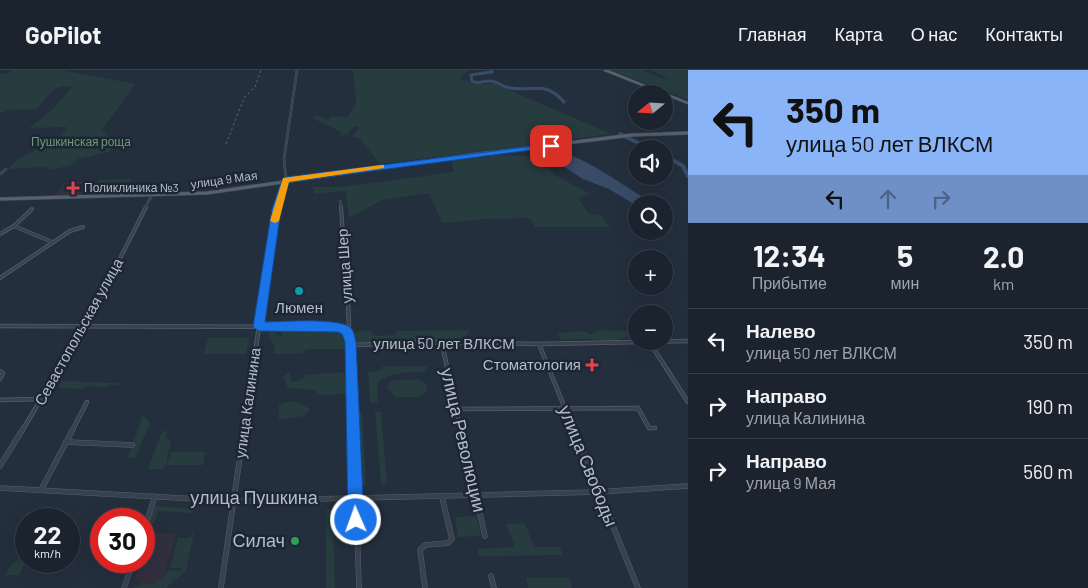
<!DOCTYPE html>
<html lang="ru">
<head>
<meta charset="utf-8">
<style>
  :root { --surface:#1b232e; --page:#282f3a; --text:#f1f3f6; --muted:#a0a4aa; --line:#39404a }
  body { margin:0; font-family:Barlow,sans-serif; background:var(--page); color:var(--text); height:100vh; display:flex; flex-direction:column; font-size:19px; white-space:nowrap }
  * { box-sizing:border-box; margin:0 }
  p { font-size:16px; color:var(--muted) }
  .icon { flex:none; width:28px; height:28px; fill:none; stroke:currentColor; stroke-width:2; stroke-linecap:round; stroke-linejoin:round }
  .map { position:relative; flex:1; overflow:hidden }
  .details { display:flex; flex-direction:column; background:var(--surface); width:400px }
  .details>* { flex:none }
  .banner { background:#8ab4f8; color:#111; overflow:hidden }
  .needle { width:32px; rotate:252deg }
  .controls { position:absolute; left:628px; top:15px; display:grid; gap:10px }
  .controls a { display:grid; place-items:center; width:45px; height:45px; border-radius:50%; background:var(--surface); box-shadow:0 5px 20px #0002,0 0 0 1px var(--line); font-size:25px }
  .speed { position:absolute; left:15px; top:438px; display:flex; gap:10px; font-size:25px; font-weight:700; text-align:center }
  .speed>* { display:grid; place-content:center; width:65px; height:65px; border-radius:50%; background:var(--surface); box-shadow:0 5px 20px #0002,0 0 0 1px var(--line); line-height:1 }
  .speed small { font-size:12px; font-weight:400 }
  .speed .limit { border:8px solid #d22; background:#fff; color:#111 }
  .pin { position:absolute; display:grid; place-items:center; width:42px; height:42px; color:#fff; margin:-21px; border-radius:10px; box-shadow:0 2px 8px #0006 }
  .me { position:absolute; width:55px; margin:-28px; rotate:358deg; stroke-linejoin:round; filter:drop-shadow(0 0 4px #0008) }
  .turn { display:flex; align-items:center; gap:18px; height:105px; padding:0 15px; font-size:22px }
  .turn .icon { width:65px; height:65px; stroke-width:2.5 }
  .turn b { display:block; font-size:35px; line-height:42px }
  .lanes { display:flex; align-items:center; height:48px; padding:0 15px; background:#0003; justify-content:center; gap:25px; direction:ltr }
  .lanes .off { opacity:.35 }
  .eta { display:flex; justify-content:space-evenly; align-items:center; height:85px; text-align:center }
  .eta b { font-size:30px; font-weight:700; line-height:35px }
  ul { padding:0; list-style:none }
  li { display:flex; align-items:center; gap:15px; height:65px; padding:0 15px; border-top:1px solid var(--line) }
  li div { flex:1 }
  li b { display:block; font-size:19px }
  li em { font-style:normal }
  header { display:flex; align-items:center; gap:30px; box-sizing:border-box; height:70px; padding:0 25px; background:var(--surface); border-bottom:1px solid var(--line) }
  header strong { font-size:24px }
  nav { display:flex; gap:28px; margin-inline-start:auto; font-size:18px }
  main { display:flex; flex:1; min-height:0 }
  .map>svg:first-child { display:block }
  .medical { fill:#32303f }
  .green { fill:#263c3f }
  .water { fill:#394c67 }
  .lines { fill:none; stroke-linecap:round; stroke-linejoin:round }
  .river-far1 { stroke:#394c67; stroke-width:3 }
  .river { stroke:#394c67; stroke-width:4 }
  .minor-far3-casing { stroke:#565f6c; stroke-width:2.5 }
  .minor-far2-casing { stroke:#565f6c; stroke-width:4 }
  .minor-far1-casing { stroke:#565f6c; stroke-width:4.5 }
  .minor-casing { stroke:#565f6c; stroke-width:5.5 }
  .major-far1-casing { stroke:#414a57; stroke-width:3 }
  .major-casing { stroke:#414a57; stroke-width:4 }
  .minor-far3 { stroke:#38414e; stroke-width:2 }
  .minor-far2 { stroke:#38414e; stroke-width:2.5 }
  .minor-far1 { stroke:#38414e; stroke-width:3 }
  .minor { stroke:#38414e; stroke-width:4.5 }
  .major-far1 { stroke:#56606e; stroke-width:2.5 }
  .major { stroke:#56606e; stroke-width:3 }
  .rail { stroke:#5a6575; stroke-width:1; stroke-dasharray:2.5 2.5; stroke-linecap:butt }
  .route { fill:#1a73e8; stroke:#114b97 }
  .slow { fill:#f59e0b }
  .health-dot { fill:#e0444e; stroke:#1d2633; stroke-width:2 }
  .culture-dot { fill:#0f9aa8; stroke:#1d2633; stroke-width:2 }
  .leisure-dot { fill:#2e9e5b; stroke:#1d2633; stroke-width:2 }
  .labels { text-anchor:middle; stroke-width:5; stroke-linejoin:round; paint-order:stroke }
  .far-park-label { font-size:12px; fill:#6b9a76; stroke:#1d2633 }
  .far-street-label { font-size:12px; fill:#b4bcc9; stroke:#1d2633 }
  .far-poi-label { font-size:12px; fill:#b4bcc9; stroke:#1d2633; text-anchor:start }
  .street-label { font-size:15px; fill:#b4bcc9; stroke:#1d2633 }
  .poi-label { font-size:15px; fill:#b4bcc9; stroke:#1d2633 }
  .near-street-label { font-size:18px; fill:#b4bcc9; stroke:#1d2633 }
  .near-poi-label { font-size:18px; fill:#b4bcc9; stroke:#1d2633; text-anchor:end }
</style>
</head>
<body>
<header>
<strong>GoPilot</strong>
<nav><a>Главная</a><a>Карта</a><a>О нас</a><a>Контакты</a></nav>
</header>
<main>
<div class="map">
<svg width="688" height="518" viewBox="0 0 688 518">
  <rect width="100%" height="100%" fill="#242f3e"/>
  <!-- medical -->
  <g class="medical">
    <path d="M90,110L81,125L54,126L65,112Z"/>
    <path d="M150,462L176,464L163,509L153,517L138,516L140,511L134,510L141,491H144V483Z"/>
  </g>
  <!-- green -->
  <g class="green">
    <path d="M12,0H61L135,14L102,60L117,74L109,82L78,89L71,95L51,100L46,97L9,99C23,79 55,79 67,57L29,58L52,40L72,17C52,14 50,24 37,39L9,40L0,43V4H6Z"/>
    <path d="M353,0H468L460,9L477,14H495L611,64L380,94L360,69L351,66L355,64L359,57L354,56L347,65L339,66L342,62L312,48L317,45L327,50L332,46L348,47L356,33Z"/>
    <path d="M611,0H642L664,9L666,8L652,0H688V30Z"/>
    <path d="M501,85L525,86L541,91L555,105L590,124L578,128L589,144L602,146L609,157H535L530,148L485,149L442,153L429,123L382,130L349,148L346,121L314,124L313,117H341L454,102L452,91Z"/>
    <path d="M132,109L123,124L89,125L100,110Z"/>
    <path d="M326,259L344,263L345,279H307L302,283L274,284L275,278L268,264L272,260H276V265L281,266L283,261Z"/>
    <path d="M371,260L374,266L396,265L397,261L470,260L465,267L471,272L378,273L374,271L373,273L359,274L351,263Z"/>
    <path d="M597,260L636,261V270L634,271L631,267L618,269V271C599,272 582,266 562,270L559,269L560,267L557,263L585,261L591,265Z"/>
    <path d="M208,268H249L246,284H204Z"/>
    <path d="M383,296H427L424,302C408,302 390,302 377,313L378,332L370,333L368,302L380,301Z"/>
    <path d="M289,302L292,312L302,310L305,305L347,302L350,303L347,324L316,325L317,320L288,318L283,307Z"/>
    <path d="M396,310H420L426,314L427,321L418,327H395L387,318L389,312Z"/>
    <path d="M61,311L135,314L109,315L108,317L85,316L83,319L58,318Z"/>
    <path d="M287,332H298L310,339L304,346L279,350V335Z"/>
    <path d="M375,342H381L387,413L381,414Z"/>
    <path d="M355,343H362L366,415H359Z"/>
    <path d="M143,345L150,353L135,388L128,387Z"/>
    <path d="M167,359L165,368L171,370L166,396L161,399H148L161,364Z"/>
    <path d="M171,382H205L203,395H167Z"/>
    <path d="M154,436L196,439L191,443L158,441L154,454H147Z"/>
    <path d="M326,439H330L333,443L335,518H326Z"/>
    <path d="M476,446L481,466L458,467L455,447Z"/>
    <path d="M525,453L534,477H560L563,485L479,486L478,479L515,477L506,454Z"/>
    <path d="M194,462L186,501L166,518H131C151,512 155,518 169,500L182,501V498H170L178,468H189Z"/>
    <path d="M26,483V491L19,505H5L11,495Z"/>
    <path d="M526,508H569L572,518H528Z"/>
  </g>
  <!-- water -->
  <path class="water" d="M570,85C599,96 623,116 648,130L639,134L632,133L609,119L583,109L555,91Z"/>
  <g class="lines">
    <!-- river-far1 -->
    <path class="river-far1" d="M491,0L492,2L471,5L472,11C480,15 483,10 491,11C498,12 503,17 510,18C534,22 545,10 564,32"/>
    <!-- river -->
    <g class="river">
      <path d="M620,64L651,79"/>
      <path d="M664,85L683,96L688,106"/>
    </g>
    <!-- minor-far3 casing -->
    <g class="minor-far3-casing">
      <g id="minor-far3">
        <path d="M0,104L6,99"/>
        <path d="M340,131L341,138"/>
        <path d="M145,138L152,125"/>
        <path d="M277,138L286,110L284,89L297,0"/>
      </g>
    </g>
    <!-- minor-far2 casing -->
    <g class="minor-far2-casing">
      <g id="minor-far2">
        <path d="M341,137L348,236"/>
        <path d="M14,156L52,172"/>
        <path d="M0,164L14,156L32,139"/>
        <path d="M0,208L70,161L83,157"/>
        <path d="M96,236L146,137"/>
        <path d="M262,236L277,137"/>
      </g>
    </g>
    <!-- minor-far1 casing -->
    <g class="minor-far1-casing">
      <g id="minor-far1">
        <path d="M0,256L339,257L347,261L351,272L359,275L415,272L539,274L688,271"/>
        <path d="M347,261L349,255L348,235"/>
        <path d="M351,272L354,361"/>
        <path d="M650,273L688,332"/>
        <path d="M442,274L461,361"/>
        <path d="M539,274L574,361"/>
        <path d="M0,301L3,303L0,309"/>
        <path d="M0,330L41,329"/>
        <path d="M456,339L638,338L649,358H655"/>
        <path d="M22,361L97,235"/>
        <path d="M72,361L87,332"/>
        <path d="M244,361L262,235"/>
      </g>
    </g>
    <!-- minor casing -->
    <g class="minor-casing">
      <g id="minor">
        <path d="M354,359L359,518"/>
        <path d="M461,359L485,466"/>
        <path d="M574,359L638,518"/>
        <path d="M66,372L132,375"/>
        <path d="M0,396L23,359"/>
        <path d="M0,418L233,431L598,422L688,416"/>
        <path d="M41,420L73,359"/>
        <path d="M144,460L155,426"/>
        <path d="M491,506L494,518"/>
        <path d="M124,518L133,491"/>
        <path d="M221,518L244,359"/>
        <path d="M425,518L420,480L425,475L448,473L452,469L442,427"/>
      </g>
    </g>
    <!-- major-far1 casing -->
    <g class="major-far1-casing">
      <path id="major-far1" d="M605,0L688,33"/>
    </g>
    <!-- major casing -->
    <g class="major-casing">
      <path id="major" d="M0,129L207,123L469,85L632,65L688,63"/>
    </g>
    <!-- minor-far3 -->
    <use href="#minor-far3" class="minor-far3"/>
    <!-- minor-far2 -->
    <use href="#minor-far2" class="minor-far2"/>
    <!-- minor-far1 -->
    <use href="#minor-far1" class="minor-far1"/>
    <!-- minor -->
    <use href="#minor" class="minor"/>
    <!-- major-far1 -->
    <use href="#major-far1" class="major-far1"/>
    <!-- major -->
    <use href="#major" class="major"/>
    <!-- rail -->
    <path class="rail" d="M226,74L244,28L255,17L261,0"/>
  </g>
  <!-- route -->
  <path class="route" d="M551,74L554,77L289,112L281,139L265,252C282,252 339,247 351,258C354,261 355,268 356,272L364,450L362,455L356,458L351,455L348,450L345,272L342,264L338,262L259,261L253,257L272,139L282,110L286,107Z"/>
  <!-- slow -->
  <path class="slow" d="M381,95H384V98L289,112L279,151L275,153L270,151L283,108Z"/>
  <!-- markers -->
  <g class="health-dot">
    <path d="M70.5 110.5h5v5h5v5h-5v5h-5v-5h-5v-5h5z"/>
    <path d="M589.5 287.5h5v5h5v5h-5v5h-5v-5h-5v-5h5z"/>
  </g>
  <circle class="culture-dot" cx="299" cy="221" r="5"/>
  <circle class="leisure-dot" cx="295" cy="471" r="5"/>
  <g class="labels">
    <!-- far-park labels -->
    <g class="far-park-label">
      <text x="81" y="76">Пушкинская роща</text>
    </g>
    <!-- far-street labels -->
    <g class="far-street-label">
      <text transform="translate(224 110) rotate(-8)" y="4">улица 9 Мая</text>
    </g>
    <!-- far-poi labels -->
    <g class="far-poi-label">
      <text x="84" y="122">Поликлиника №3</text>
    </g>
    <!-- street labels -->
    <g class="street-label">
      <text transform="translate(345 196) rotate(-94)" y="5">улица Шер</text>
      <text transform="translate(79 262) rotate(-61)" y="5">Севастопольская улица</text>
      <text x="444" y="279">улица 50 лет ВЛКСМ</text>
      <text transform="translate(248 333) rotate(-82)" y="5">улица Калинина</text>
    </g>
    <!-- poi labels -->
    <g class="poi-label">
      <text x="299" y="243">Люмен</text>
      <text x="581" y="300" text-anchor="end">Стоматология</text>
    </g>
    <!-- near-street labels -->
    <g class="near-street-label">
      <text transform="translate(463 370) rotate(77)" y="6">улица Революции</text>
      <text transform="translate(588 396) rotate(68)" y="6">улица Свободы</text>
      <text x="254" y="434">улица Пушкина</text>
    </g>
    <!-- near-poi labels -->
    <g class="near-poi-label">
      <text x="285" y="477">Силач</text>
    </g>
  </g>
</svg>
<div class="controls">
<a><svg class="needle" viewBox="-14 -14 28 28"><path d="M0-13l5 13h-10z" fill="#e53935"/><path d="M0 13l5-13h-10z" fill="#a0a4aa"/></svg></a>
<a><svg class="icon" aria-label="sound" viewBox="0 0 24 24"><path d="M4 9h4l5-4v14l-5-4H4zM17 9q2 3 0 6"/></svg></a>
<a><svg class="icon" aria-label="search" viewBox="0 0 24 24"><circle cx="10" cy="10" r="6"/><path d="M15 15l6 6"/></svg></a>
<a>+</a>
<a>−</a>
</div>
<div class="speed"><div>22<small>km/h</small></div><div class="limit">30</div></div>
<div class="pin" style="left:551px;top:76px;background:#d93025"><svg class="icon" aria-label="arrive" viewBox="0 0 24 24"><path d="M6 21V4h12l-3 4 3 4H6"/></svg></div>
<svg class="me" style="left:356px;top:450px" viewBox="-20 -20 40 40"><circle r="17" fill="#1a73e8" stroke="#fff" stroke-width="3"/><path d="M0-11L8 9 0 5-8 9z" fill="#fff"/></svg>
</div>
<section class="details">
<div class="banner">
<div class="turn"><svg class="icon" aria-label="left" viewBox="0 0 24 24"><path d="M17 20v-9H6M10 6l-5 5 5 5"/></svg><div><b>350 m</b>улица 50 лет ВЛКСМ</div></div>
<div class="lanes"><svg class="icon" aria-label="left" viewBox="0 0 24 24"><path d="M17 20v-9H6M10 6l-5 5 5 5"/></svg><svg class="icon off" aria-label="ahead" viewBox="0 0 24 24"><path d="M12 20V5M6 11l6-6 6 6"/></svg><svg class="icon off" aria-label="right" viewBox="0 0 24 24"><path d="M7 20v-9h11M14 6l5 5-5 5"/></svg></div>
</div>
<div class="eta">
<div><b>12:34</b><p>Прибытие</p></div>
<div><b>5</b><p>мин</p></div>
<div><b>2.0</b><p>km</p></div>
</div>
<ul>
<li><svg class="icon" aria-label="left" viewBox="0 0 24 24"><path d="M17 20v-9H6M10 6l-5 5 5 5"/></svg><div><b>Налево</b><p>улица 50 лет ВЛКСМ</p></div><em>350 m</em></li>
<li><svg class="icon" aria-label="right" viewBox="0 0 24 24"><path d="M7 20v-9h11M14 6l5 5-5 5"/></svg><div><b>Направо</b><p>улица Калинина</p></div><em>190 m</em></li>
<li><svg class="icon" aria-label="right" viewBox="0 0 24 24"><path d="M7 20v-9h11M14 6l5 5-5 5"/></svg><div><b>Направо</b><p>улица 9 Мая</p></div><em>560 m</em></li>
</ul>
</section>
</main>
</body>
</html>
